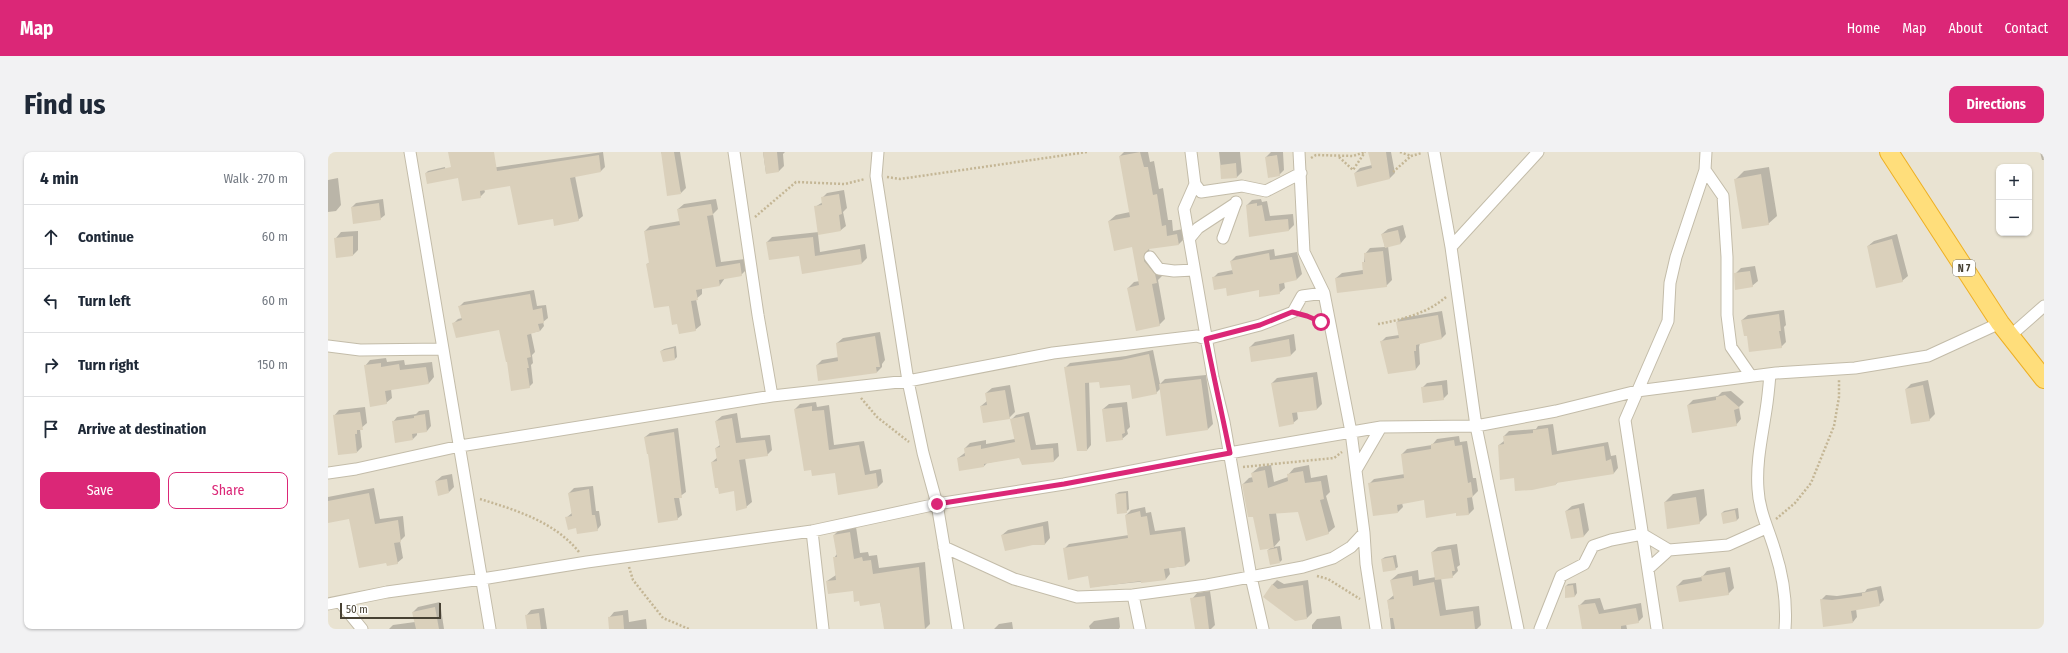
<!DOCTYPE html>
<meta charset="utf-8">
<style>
:root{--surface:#fff;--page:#f2f2f3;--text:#1f2937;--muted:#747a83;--line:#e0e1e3;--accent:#db2777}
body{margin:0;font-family:"Fira Sans Condensed",sans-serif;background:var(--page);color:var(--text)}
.controls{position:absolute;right:12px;top:12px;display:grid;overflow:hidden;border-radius:8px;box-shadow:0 1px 3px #0004}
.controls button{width:36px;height:36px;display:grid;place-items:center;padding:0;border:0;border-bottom:1px solid var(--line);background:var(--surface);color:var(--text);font:20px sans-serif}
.scale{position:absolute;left:12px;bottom:10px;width:101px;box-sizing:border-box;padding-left:4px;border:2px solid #474133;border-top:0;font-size:11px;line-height:14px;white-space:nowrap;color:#474133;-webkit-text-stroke:3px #fff;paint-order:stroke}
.stop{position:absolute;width:12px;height:12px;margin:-9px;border:3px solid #db2777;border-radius:50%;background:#fff}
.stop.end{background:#db2777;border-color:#fff;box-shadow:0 1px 4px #0008}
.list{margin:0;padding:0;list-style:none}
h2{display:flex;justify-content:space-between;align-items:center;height:52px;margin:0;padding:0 16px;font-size:17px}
h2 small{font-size:13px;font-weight:400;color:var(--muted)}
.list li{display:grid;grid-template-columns:26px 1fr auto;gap:12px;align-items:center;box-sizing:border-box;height:64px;padding:0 16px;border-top:1px solid var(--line)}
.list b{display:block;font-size:15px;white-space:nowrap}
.list em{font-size:13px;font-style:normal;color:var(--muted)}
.actions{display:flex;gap:8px;padding:12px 16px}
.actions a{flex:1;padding:9px 0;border:1px solid var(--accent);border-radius:8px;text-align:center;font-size:14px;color:var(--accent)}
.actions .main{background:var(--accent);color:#fff}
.icon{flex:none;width:22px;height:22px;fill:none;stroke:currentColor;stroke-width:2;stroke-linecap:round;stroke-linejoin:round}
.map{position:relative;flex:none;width:1716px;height:477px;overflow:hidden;border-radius:8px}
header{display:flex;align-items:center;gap:24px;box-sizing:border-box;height:56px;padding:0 20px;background:var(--accent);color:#fff}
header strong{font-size:19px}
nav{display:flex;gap:22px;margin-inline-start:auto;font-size:14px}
.intro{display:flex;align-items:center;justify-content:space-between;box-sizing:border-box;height:96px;padding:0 24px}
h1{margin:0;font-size:28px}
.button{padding:10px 18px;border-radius:8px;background:var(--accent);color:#fff;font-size:14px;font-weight:700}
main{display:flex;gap:24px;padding:0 24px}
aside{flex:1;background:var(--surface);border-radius:8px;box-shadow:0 1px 3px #0004}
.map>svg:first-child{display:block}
.residential{fill:#e9e3d2;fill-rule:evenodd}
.shadow{fill:#0003}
.building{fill:#dad0bb}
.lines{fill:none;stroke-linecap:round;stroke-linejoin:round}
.minor-casing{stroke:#c3bca9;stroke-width:13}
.trunk-casing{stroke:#eeb024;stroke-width:20}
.path{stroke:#c4b695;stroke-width:2.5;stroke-dasharray:2 2;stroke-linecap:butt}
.minor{stroke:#fff;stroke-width:11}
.trunk{stroke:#ffde7b;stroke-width:18}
.route{stroke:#db2777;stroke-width:5}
.labels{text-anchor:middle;stroke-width:3;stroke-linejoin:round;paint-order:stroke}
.shield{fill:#fff;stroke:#7e7a70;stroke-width:1}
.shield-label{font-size:10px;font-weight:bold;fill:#474133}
</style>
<header>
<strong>Map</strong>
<nav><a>Home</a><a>Map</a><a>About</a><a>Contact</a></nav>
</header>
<div class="intro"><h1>Find us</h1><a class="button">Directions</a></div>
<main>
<aside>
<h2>4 min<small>Walk · 270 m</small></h2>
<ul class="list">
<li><svg class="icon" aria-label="ahead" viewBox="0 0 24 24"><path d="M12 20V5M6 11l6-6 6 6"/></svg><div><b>Continue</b></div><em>60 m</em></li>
<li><svg class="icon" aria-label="left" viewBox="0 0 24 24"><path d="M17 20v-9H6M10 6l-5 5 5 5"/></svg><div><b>Turn left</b></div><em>60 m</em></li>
<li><svg class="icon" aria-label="right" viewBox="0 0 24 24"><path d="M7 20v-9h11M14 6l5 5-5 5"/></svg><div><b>Turn right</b></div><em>150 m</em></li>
<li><svg class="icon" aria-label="arrive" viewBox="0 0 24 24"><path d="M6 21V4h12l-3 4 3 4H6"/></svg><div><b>Arrive at destination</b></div></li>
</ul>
<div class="actions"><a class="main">Save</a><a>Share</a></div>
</aside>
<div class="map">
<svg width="1716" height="477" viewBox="0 0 1716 477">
<rect width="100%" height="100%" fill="#f4f0e4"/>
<path class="residential" d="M0,0H1716V477H0ZM1671,15H1701V81H1671Z"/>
<path class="shadow" d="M275,0L277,15L273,19L247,24L255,64L250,68L226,66L183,33L156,37L157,40L152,45L135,20Z
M333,0H352L358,36L353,41Z
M435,0H457L455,2L456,14L451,19L438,21Z
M796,0H820L822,10L826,9L831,37L835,36L840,68H844L845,79L855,77L857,86L851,92L821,96L822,103L832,116L834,124L830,128L837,167L831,173L800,136L806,130L812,129L805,94L781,69L788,63L802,60L792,4Z
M891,0H912L914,20L909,25L894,26Z
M943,0H955L956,18L951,23L938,5Z
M1042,0H1063L1067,21L1062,26L1030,34L1027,21L1032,16L1044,13Z
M1712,0H1716V8H1714Z
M117,15L118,25L98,21L100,19Z
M1441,15L1449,64L1440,72L1408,27L1416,19Z
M10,26L13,53L8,59L0,60V28Z
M516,38L519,56L515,60L518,74L513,78L490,82L492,100L537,92L539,106L534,111L472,103L439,90L444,85L491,80L487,55L495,50L494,46L499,41Z
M55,47L57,63L52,67L24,55L28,51Z
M388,47L390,57L385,62L393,110L417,107L418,118L413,123L397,126L392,133L374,136V142L368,147L373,173L367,178L350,171L319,112L322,110L317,79L322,74L352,69L350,57L356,52Z
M933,47L934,50L939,49L942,64L965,62L966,73L961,78L922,84L919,53L924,48Z
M1075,73L1078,85L1073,91L1060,94L1064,128L1058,134L1008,126L1014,121L1035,118L1037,102L1042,96L1057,95L1054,82L1060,77Z
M30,79V98L25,103L8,86L13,80Z
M1569,82L1580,124L1574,129L1540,94L1546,89Z
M946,97L947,104L969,100L974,122L969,127L956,130L957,136L951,141L931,137L899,135L885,126L890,121L905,118L903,109L908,104Z
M1427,114L1430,129L1424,134L1407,122L1413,116Z
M206,138L209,154L218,153L220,166L215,170L216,174L212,179L203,181L207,200L204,203L205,211L203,213L205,231L201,235L180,209L172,177L126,171L130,167L134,166L132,154L136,150Z
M1456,158L1458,173L1456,175L1458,190L1453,195L1420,182L1414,168L1420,163Z
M1114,159L1118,182L1114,186L1092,191L1091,195L1092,212L1088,217L1061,221L1054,189L1058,185L1071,183L1069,170L1074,166Z
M552,180L557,208L554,212V215L549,220L489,213L494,208L511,205L509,191L515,186Z
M966,182L968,198L963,203L922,195L927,190Z
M348,194L349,205L347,207L333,199L336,197Z
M825,198L832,232L837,227L878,223L885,272L880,277L833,236L828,241L802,232L772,229H761L763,293L759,298L737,216L742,211L798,204Z
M58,206L59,210L76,208L77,213L104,210L106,225L101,231L63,237L64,246L58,251L37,214L42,208Z
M989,220L994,252L989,257L969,260L970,267L965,271L944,231L949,226Z
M1119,228L1120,242L1115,247L1094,236L1099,231Z
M1600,228L1607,262L1601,268L1578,237L1583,232Z
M682,233L687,260L681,266L653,254L659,249L658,241L664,236Z
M1403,239L1416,250L1411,255L1413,267L1408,273L1360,253L1365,248L1390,244L1394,240Z
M488,250L489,255L501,253L506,293L536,289L542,319L553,317L555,330L550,335L508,320L467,257L472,252Z
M799,250L802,275L799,278L800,282L794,287L775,257L781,252Z
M37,255L39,271L32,277L34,295L29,300L6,264L11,258Z
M101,258L103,274L99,279L89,280V283L85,287L65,270L69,265L88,262L91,259Z
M701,260L708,293L730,291L731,304L726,309L692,305L659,311L656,314L630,306L638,300L637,296L642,291L658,288V292L687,287L683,268L688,263Z
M409,261L413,286L442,283L444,298L439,303L417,306L424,350L418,355L407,338L384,310L390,305L388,296L392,293L388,269L394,264Z
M1225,272L1229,299L1280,290L1283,304L1288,303L1290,316L1286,321L1230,330L1228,332L1187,325L1171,293L1176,289V284L1181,279L1208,277L1210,274Z
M350,276L358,340L351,345L354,363L349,367L321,301L317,285L322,281Z
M1131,284L1132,290L1139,289L1145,326H1148L1150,339L1144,345L1146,357L1141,362L1129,360L1097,347L1074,351L1075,355L1070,360L1041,332L1046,327L1077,322L1074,302L1079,297L1104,293L1109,287Z
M943,313L946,330L960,325V323L966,316L981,313L983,326L999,323L1002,340L998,344L1007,375L1000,381L971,359L948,361L952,388L946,395L952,394L954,408L952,410L940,398L943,395L926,363L915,332L921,326L925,325L924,321L931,315Z
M124,322L126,335L121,340L108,329L114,324Z
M265,334L268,359H271L273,373L269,378L249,375L238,366L244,361L241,341L246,336Z
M46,336L52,367L75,364L77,384L72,389L75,406L69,411L22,366L0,370V345Z
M1376,337L1379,363L1371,371L1337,350L1345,342Z
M800,339L801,357L798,360L788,342L791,340Z
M1256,351L1261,378L1256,384L1244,386L1238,359L1244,354Z
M817,355L818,361L823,360L827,379L857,375L862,409L857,414L841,416L842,422L838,427L763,435L761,423L736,397L741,392L801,383L798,363L803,358Z
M1410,356L1411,366L1409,368L1396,371L1394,361L1396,359Z
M720,369L722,386L717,392L674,383L680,378Z
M528,375L532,401L540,400L541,404L549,403L551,416L597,410L602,472L597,477H557L552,450L532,448L526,438L499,429L508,423L506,406L509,402L506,383L512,377Z
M1129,392L1132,413L1129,415L1130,419L1124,425L1113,426L1118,458L1151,454L1153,473L1149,477H1063L1060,448L1066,443L1063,428L1070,422L1090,418L1091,428L1108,425L1104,400L1110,395Z
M1068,403L1070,415L1067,417L1054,407L1057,405Z
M1402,415L1406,436L1400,442L1349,434L1355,428L1374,425L1379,419Z
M949,428L956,432L980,428L984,461L979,466L944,433Z
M1248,431L1249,441L1247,444L1238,445V434L1240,432Z
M1553,434L1556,448L1551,453L1528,457L1529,465L1525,470L1493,448L1498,443L1509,444L1537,440L1539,437Z
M882,439L887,473L883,477H868L864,447L869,441Z
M1272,446L1276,458L1313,451L1315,465L1310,470L1298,472L1299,477H1255L1252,453L1257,448Z
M112,450L116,477H61L65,473L87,470L85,460L90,455Z
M216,456L219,477H200L198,464L203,458Z
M300,458L301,470L318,467L319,477H282L281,466L286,460Z
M1012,464L1014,477H984V473L989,467Z
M791,465L792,475L791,477H762L761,474L766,469Z
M684,470L685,477H666L671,472Z"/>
<path class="building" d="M120,0H166L169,19L271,3L273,20L242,26L251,69L226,74L225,67L190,73L182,34L152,39L153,46L134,49L130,26L99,32L97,21L123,15Z
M333,0H346L353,42L339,44Z
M435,0H449L451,20L438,22Z
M812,0L816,15H820L825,43L829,42L834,74L838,73L839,84L849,82L851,93L821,97L816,102V109L827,122L829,131L824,132L832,174L808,179L799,136L811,133L804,95L786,99L780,69L802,65L791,4Z
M1040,0H1058L1062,27L1029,35L1026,21L1044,16Z
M949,3L952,24L940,26L937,5Z
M908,11L909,26L893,27L892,13Z
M1433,22L1441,73L1414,77L1406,27Z
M511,42L514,62L511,63L513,79L490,83L486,54L494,53L493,45Z
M51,51L53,68L25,72L23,55Z
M929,51V54L934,53L937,69L960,67L961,79L921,85L918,53Z
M383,52L385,63L379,64L388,115L412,111L414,124L391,128L392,134L368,138L370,148L363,149L368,179L351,182L349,172L344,173L341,154L326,156L318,112L321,111L316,79L352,73L349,57Z
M1070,78L1073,92L1057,96L1053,82Z
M25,84V104L8,106L6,86Z
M485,85L487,104L532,97L534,112L474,122L471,104L441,108L438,90Z
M1564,87L1575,130L1548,136L1539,94Z
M1055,99L1059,135L1009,141L1007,126L1035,122L1034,110H1037L1036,101Z
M941,101L942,108L964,105L969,128L951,132L952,142L931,145V138L899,144L898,136L886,138L884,125L905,122L902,109Z
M1422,119L1425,135L1407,138L1406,121Z
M202,142L205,158L214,156L216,171L210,172L212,179L199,183L203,205L199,206L201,216H199L202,236L183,239L179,210H178L171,178L128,186L124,171L134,168L130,154Z
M1451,162L1453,179H1451L1454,196L1421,200L1419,184H1416L1413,168Z
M1110,163L1114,187L1088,193V199H1086L1088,218L1060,222L1052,189L1071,186L1068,170Z
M547,184L552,215H548L549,221L490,229L488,213L510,209L508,191Z
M961,187L963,204L923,210L921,195Z
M346,196L347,208L335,210L332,199Z
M821,202L829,242L804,247L802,233L772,236L771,230L757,231L759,299H749L736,215L793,208Z
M53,211V215L71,212L72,218L98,215L101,232L57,239L59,252L42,255L36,213Z
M985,225L989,258L964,261L966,272L951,275L943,231Z
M873,227L880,278L838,284L831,232Z
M1114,233L1116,248L1095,251L1093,235Z
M1595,233L1602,269L1583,272L1577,237Z
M677,238L682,267L655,271L652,254L659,253L657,241Z
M1397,243L1412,256L1406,258L1409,274L1364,281L1359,253L1388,248V245Z
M484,254V259L496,258L501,298L531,293L537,323L548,321L550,336L510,343L507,321L484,324L483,318L476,319L466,257Z
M794,255L797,281L794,282L795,288L778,290L774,257Z
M32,260L35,278H29V282H27L29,301L10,303L5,263Z
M97,262L99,280L84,282L85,288L67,291L64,269L86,266V264Z
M696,264L703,298L725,296L726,310L694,313L691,306L656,312V315L631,319L629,306L637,304L636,296L653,293V297L687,290L682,267Z
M404,266L408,291L437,288L440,304L411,308L419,356L408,359L406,339L391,342L390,336H387L383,310L389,309L387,296L392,295L387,269Z
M1220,276L1224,303L1276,294L1278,309L1283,307L1286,322L1228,331V333L1204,338L1187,339L1186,326L1172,328L1170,293L1176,292L1175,284L1205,281V278Z
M346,280L354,346H346L350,368L330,371L320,302H319L316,285Z
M1126,288L1127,294L1134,293L1140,331L1143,330L1145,345L1139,346L1141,363L1128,364V361L1098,366L1096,348L1069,353L1070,361L1045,364L1040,331L1076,326L1073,302L1103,297V292Z
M937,318L940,336L960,329L959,322L975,319L977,331L993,329L996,347L992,348L1001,382L978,389L970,360L941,362L946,396L932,398L925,365H920L914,332L925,330L923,321Z
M119,327L121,341L110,344L107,329Z
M261,337L264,363H267L270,379L249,382L248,376L240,378L237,365L244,364L240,341Z
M41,341L47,372L70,368L73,390L66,391L70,412L59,414L58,411L31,416L21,367L0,371V349Z
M798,341L799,361L789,362L787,342Z
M1368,345L1372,372L1339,377L1336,350Z
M1251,356L1256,385L1243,387L1237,359Z
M1407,358L1409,369L1395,372L1393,361Z
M812,359L813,365L819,364L822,383L853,379L857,414L836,417L838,428L813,431V429L762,436L760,424L740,428L735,396L800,386L797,363Z
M715,374L717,393H705L677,399L673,383Z
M522,380L526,407L534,405L535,409L543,408L545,422L591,415L597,477H556L552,451L532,454L531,449L526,450L525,439L500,442L498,429L508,428L505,405H509L505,383Z
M949,396L952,411L942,413L939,398Z
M1123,397L1127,419H1124L1125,426L1107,428L1103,400Z
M1065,405L1068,418L1055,420L1053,407Z
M1397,420L1401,443L1351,450L1348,434L1374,429L1373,424Z
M1084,424L1085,434L1106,430L1112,464L1145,459L1147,477H1067L1065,466H1062L1059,448L1066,447L1062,428Z
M944,432L950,437L975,433L979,467L967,469L935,445Z
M1245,433L1247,445L1237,446V434Z
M1549,438L1552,454L1523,459L1525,471L1495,475L1492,447L1504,448L1534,444V441Z
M877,444L881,477H867L862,446Z
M1267,451L1271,462L1308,456L1311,471L1293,474V477H1254L1250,453Z
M107,455L111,477H88L84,460Z
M211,461L213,477H199L197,463Z
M295,463L296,477H281L280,465Z"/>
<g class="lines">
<g class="minor-casing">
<path id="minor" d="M82,0L162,477
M406,0L430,163L444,244
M550,0L548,24L580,229L595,301L609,352L630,477
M863,0L867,32L856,57L885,225L896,270L923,425L935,477
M971,0L976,100L996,141L1023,280L1036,381L1038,412L1048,477
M1106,0L1123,95L1148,274L1190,477
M1377,18L1395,44L1399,105V163L1403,195L1423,224
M867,32L873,40L914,34L938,39L973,21
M895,86L908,50
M861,87L870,76L908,51
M1123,95L1210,0
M822,105L831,117L846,119L866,118
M1682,184L1716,154
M0,194L32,198L115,197
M1442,222C1441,234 1440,246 1438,258C1434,285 1428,310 1430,337C1431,359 1441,378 1447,399C1455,424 1459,451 1457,477
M1028,318L1053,275
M0,321L28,317L132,294L444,244L580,229L725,201L869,184L878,187L932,173L965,160L974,144L996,141
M484,379L495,477
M616,395L686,427L749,445L805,443L879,433L975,415L1005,406L1023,395L1036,381
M1320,417L1341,398
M805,443L812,477
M12,450L34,477
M0,452L59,440L154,427L259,410L484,379L609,352L736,332L872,306L1053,275L1148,274L1228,259L1309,239L1448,221L1527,216L1600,204L1672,171
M1212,477L1233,424L1256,412L1265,394L1283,388L1314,382L1341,398L1400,393L1438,376
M1329,477L1297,268L1340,169L1342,131L1348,105L1377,18L1378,0"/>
</g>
<g class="trunk-casing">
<path id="trunk" d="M1561,0L1672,171L1716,227"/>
</g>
<path class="path" d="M1072,0L1083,4
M1011,5L1025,18L1037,0
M983,6L988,3L1025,4L1037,0
M1065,20L1083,4L1094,1
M559,25L572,27L759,0
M427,65L468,30L517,32L537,27
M977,163L989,168
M1050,172C1073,168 1100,161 1118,145
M533,246L549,265L581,290
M915,315L1006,306L1014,300
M152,347C188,358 227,370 251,400
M1448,367L1467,351L1483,331L1506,274L1511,245V227
M301,415L305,428L335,466L361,477
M989,424L1000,427L1032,447"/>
<use href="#minor" class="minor"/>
<use href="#trunk" class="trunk"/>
</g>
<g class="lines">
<path class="route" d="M609,352L736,332L902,301L878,187L932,173L964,160L979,164L993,170"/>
</g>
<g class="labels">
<rect class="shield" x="1625" y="108" width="22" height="16" rx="3"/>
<g class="shield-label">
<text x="1636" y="120">N 7</text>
</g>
</g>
</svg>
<div class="controls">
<button>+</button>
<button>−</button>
</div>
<div class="scale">50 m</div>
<div class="stop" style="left:993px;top:170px"></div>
<div class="stop end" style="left:609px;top:352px"></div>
</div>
</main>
